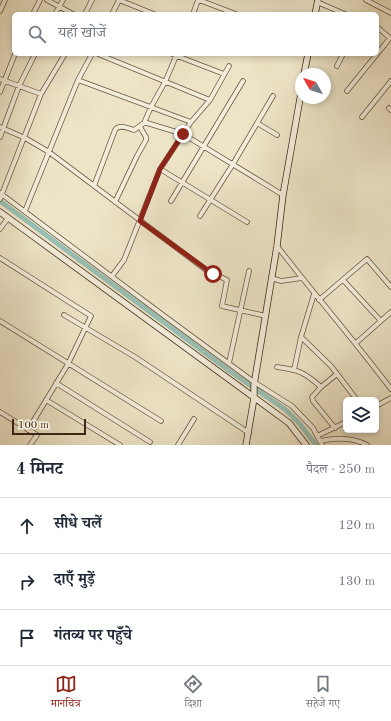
<!DOCTYPE html>
<html lang="hi">
<meta charset="utf-8">
<style>
:root{--surface:#fff;--page:#f2f2f3;--text:#1f2937;--muted:#747a83;--line:#e0e1e3;--accent:#8f2418}
body{margin:0;font-family:"Old Standard TT","Noto Serif Devanagari",serif;background:var(--page);color:var(--text)}
.controls{position:absolute;right:12px;bottom:12px;display:grid;overflow:hidden;border-radius:6px;box-shadow:0 2px 6px #0003}
.controls button{width:36px;height:36px;display:grid;place-items:center;padding:0;border:0;border-bottom:1px solid var(--line);background:var(--surface);color:var(--text);font:20px sans-serif}
.compass{position:absolute;left:295px;top:68px;width:36px;height:36px;border-radius:50%;background:var(--surface);box-shadow:0 2px 6px #0003;rotate:309deg}
.scale{position:absolute;left:12px;bottom:10px;width:74px;box-sizing:border-box;padding-left:4px;border:2px solid #3e2813;border-top:0;font-size:11px;line-height:14px;white-space:nowrap;color:#3e2813;-webkit-text-stroke:3px #f3eddb;paint-order:stroke}
.stop{position:absolute;width:12px;height:12px;margin:-9px;border:3px solid #8f2418;border-radius:50%;background:#fff}
.stop.end{background:#8f2418;border-color:#fff;box-shadow:0 1px 4px #0008}
.list{margin:0;padding:0;list-style:none}
h2{display:flex;justify-content:space-between;align-items:center;height:52px;margin:0;padding:0 16px;font-size:17px}
h2 small{font-size:13px;font-weight:400;color:var(--muted)}
.list li{display:grid;grid-template-columns:26px 1fr auto;gap:12px;align-items:center;box-sizing:border-box;height:56px;padding:0 16px;border-top:1px solid var(--line)}
.list b{display:block;font-size:15px;white-space:nowrap}
.list em{font-size:13px;font-style:normal;color:var(--muted)}
.icon{flex:none;width:22px;height:22px;fill:none;stroke:currentColor;stroke-width:2;stroke-linecap:round;stroke-linejoin:round}
.map{position:relative;flex:none;width:391px;height:445px;overflow:hidden}
.search{position:absolute;background:var(--surface);box-shadow:0 2px 6px #0003;left:12px;right:12px;top:12px;height:44px;display:flex;align-items:center;gap:10px;box-sizing:border-box;padding:0 14px;border-radius:6px;color:var(--muted);font-size:15px}
.sheet{height:220px;background:var(--surface)}
nav{display:flex;justify-content:space-around;align-items:center;box-sizing:border-box;height:56px;border-top:1px solid var(--line);background:var(--surface);font-size:11px;color:var(--muted)}
nav a{display:grid;justify-items:center;gap:2px}
nav .on{color:var(--accent)}
.map>svg:first-child{display:block}
.lines{fill:none;stroke-linecap:round;stroke-linejoin:round}
.canal{stroke:#99bfb4;stroke-width:5}
.street-casing{stroke:#6a5740;stroke-width:5.5}
.secondary-casing{stroke:#3e2813;stroke-width:7}
.street{stroke:#f3eddb;stroke-width:4}
.secondary{stroke:#f3eddb;stroke-width:5.5}
.route{stroke:#8f2418;stroke-width:5}
</style>
<div class="map">
<svg width="391" height="445" viewBox="0 0 391 445">
<rect width="100%" height="100%" fill="#ede4c7"/>
<filter id="stains"><feTurbulence type="fractalNoise" baseFrequency=".005" numOctaves="4"/><feColorMatrix values="0 0 0 0 .2 0 0 0 0 .09 0 0 0 0 .02 0 0 0 .5 -.17"/></filter>
<radialGradient id="worn" r=".72"><stop offset=".6" stop-color="#630" stop-opacity="0"/><stop offset="1" stop-color="#630" stop-opacity=".3"/></radialGradient>
<g class="lines">
<path class="canal" d="M0,201L231,372L286,410L299,423L316,445"/>
<g class="street-casing">
<path id="street" d="M47,0L73,14
M119,0L154,14
M199,0L236,14
M366,0L391,13
M317,2L345,14
M0,11L5,0
M33,14L40,0
M55,14L63,0
M85,14L92,0
M112,14L119,0
M193,14L198,0
M98,54L210,100
M172,54L224,74
M229,66L210,100L191,122L183,134L283,195
M337,66L343,54
M0,79L41,94
M78,80L191,122
M347,91L390,38L377,27
M0,92L15,54
M389,108L391,110
M362,117L391,81
M144,123L151,107L165,82L177,54
M257,123L277,135
M0,127L25,138L49,152L206,270L227,280L222,306L266,316
M0,137L19,86L35,54
M160,169L247,222
M94,186L115,130C119,124 128,128 134,130L144,123H147L183,134L160,169L124,260L112,276
M0,193L163,315L254,382L292,406L313,428L322,445
M0,199L41,94L65,54
M171,201L243,81
M115,202L137,156L146,140V137L140,127
M25,211L78,80L92,54
M200,216L233,164L273,96
M0,229L8,218
M277,246C314,294 354,340 391,389
M0,258L91,316L68,364L28,430
M271,278L281,281L302,278
M343,280L381,321
M319,300L367,259L391,287
M64,315L135,357L249,433
M0,321L161,421
M301,337L331,366L357,400
M356,343L391,312
M229,363L249,271
M277,367C299,370 304,372 321,387
M294,370L301,337L314,294
M56,383L150,442
M46,400L120,445
M376,406L391,398
M0,412L37,435L30,445
M335,428L313,401L312,397L321,387L337,374
M317,436L346,422
M320,441C334,438 353,437 367,445
M178,445L194,419"/>
</g>
<g class="secondary-casing">
<path id="secondary" d="M315,14L318,0
M304,74L308,54
M0,212L289,423L306,445
M246,445L254,398V385L277,246L283,195L301,93"/>
</g>
<use href="#street" class="street"/>
<use href="#secondary" class="secondary"/>
</g>
<g class="lines">
<path class="route" d="M183,134L160,169L140,221L213,274"/>
</g>
<rect width="100%" height="100%" filter="url(#stains)"/>
<rect width="100%" height="100%" fill="url(#worn)"/>
</svg>
<div class="controls">
<button><svg class="icon" aria-label="layers" viewBox="0 0 24 24"><path d="M12 4l9 5-9 5-9-5zM3 14l9 5 9-5"/></svg></button>
</div>
<svg class="compass" viewBox="-18 -18 36 36"><path d="M0-13l5 13h-10z" fill="#e53935"/><path d="M0 13l5-13h-10z" fill="#747a83"/></svg>
<div class="scale">100 m</div>
<div class="stop" style="left:213px;top:274px"></div>
<div class="stop end" style="left:183px;top:134px"></div>
<div class="search"><svg class="icon" aria-label="search" viewBox="0 0 24 24"><circle cx="10" cy="10" r="6"/><path d="M15 15l6 6"/></svg>यहाँ खोजें</div>
</div>
<section class="sheet">
<h2>4 मिनट<small>पैदल · 250 m</small></h2>
<ul class="list">
<li><svg class="icon" aria-label="ahead" viewBox="0 0 24 24"><path d="M12 20V5M6 11l6-6 6 6"/></svg><div><b>सीधे चलें</b></div><em>120 m</em></li>
<li><svg class="icon" aria-label="right" viewBox="0 0 24 24"><path d="M7 20v-9h11M14 6l5 5-5 5"/></svg><div><b>दाएँ मुड़ें</b></div><em>130 m</em></li>
<li><svg class="icon" aria-label="arrive" viewBox="0 0 24 24"><path d="M6 21V4h12l-3 4 3 4H6"/></svg><div><b>गंतव्य पर पहुँचे</b></div></li>
</ul>
</section>
<nav>
<a class="on"><svg class="icon" aria-label="map" viewBox="0 0 24 24"><path d="M3 6l6-2 6 2 6-2v14l-6 2-6-2-6 2zM9 4v14M15 6v14"/></svg>मानचित्र</a>
<a><svg class="icon" aria-label="directions" viewBox="0 0 24 24"><path d="M12 3l9 9-9 9-9-9zM9 14v-3h6M13 9l2 2-2 2"/></svg>दिशा</a>
<a><svg class="icon" aria-label="saved" viewBox="0 0 24 24"><path d="M7 4h10v16l-5-4-5 4z"/></svg>सहेजे गए</a>
</nav>
